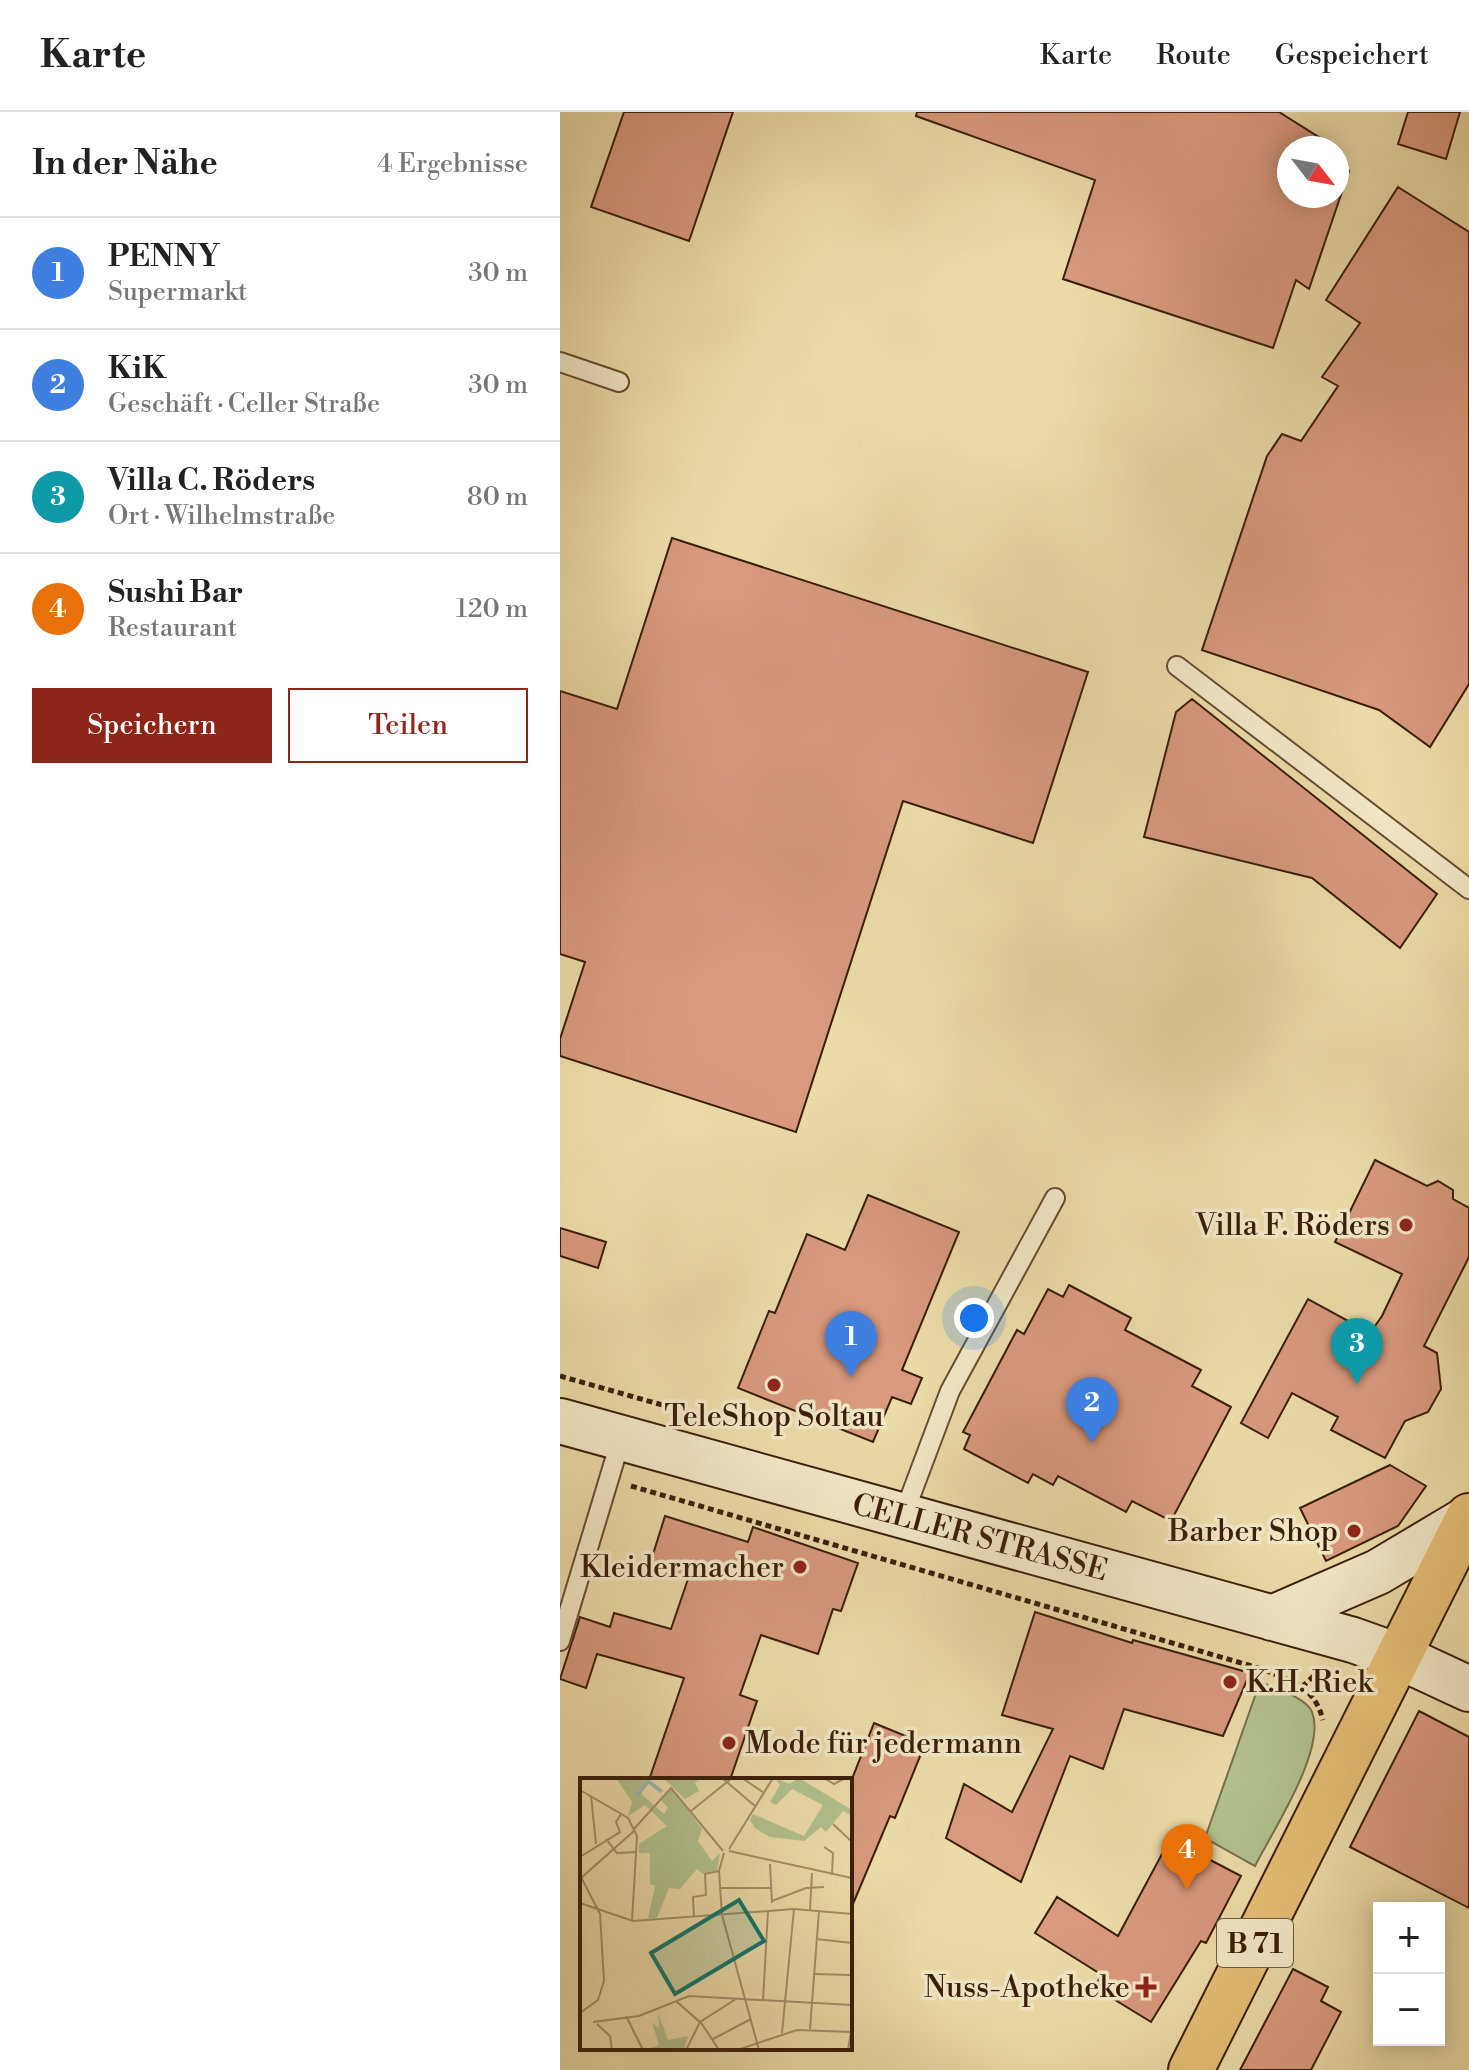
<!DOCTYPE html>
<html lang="de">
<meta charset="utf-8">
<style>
:root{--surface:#fff;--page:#f2f2f2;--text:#222;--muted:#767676;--line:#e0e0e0;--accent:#8f2418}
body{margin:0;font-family:"Libre Bodoni",serif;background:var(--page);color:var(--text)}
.controls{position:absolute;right:24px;bottom:24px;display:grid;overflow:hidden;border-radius:0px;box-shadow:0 4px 20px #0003}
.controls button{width:72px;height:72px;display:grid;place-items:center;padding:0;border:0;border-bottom:2px solid var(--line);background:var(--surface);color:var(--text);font:40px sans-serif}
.compass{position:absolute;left:717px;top:24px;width:72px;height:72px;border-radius:50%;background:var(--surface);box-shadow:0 4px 20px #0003;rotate:121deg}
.you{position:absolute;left:414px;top:1206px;width:28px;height:28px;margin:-20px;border:6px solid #fff;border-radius:50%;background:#1a73e8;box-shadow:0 0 0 12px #1a73e833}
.badge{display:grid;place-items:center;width:52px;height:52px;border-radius:50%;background:var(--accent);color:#fff;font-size:26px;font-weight:700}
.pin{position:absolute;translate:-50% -66px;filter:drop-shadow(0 2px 4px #0008)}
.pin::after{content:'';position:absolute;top:42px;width:28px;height:24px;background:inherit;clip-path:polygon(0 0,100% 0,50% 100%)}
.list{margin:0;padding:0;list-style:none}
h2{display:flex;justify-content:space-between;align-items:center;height:104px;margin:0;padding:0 32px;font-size:34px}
h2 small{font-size:26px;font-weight:400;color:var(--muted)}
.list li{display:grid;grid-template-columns:52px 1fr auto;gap:24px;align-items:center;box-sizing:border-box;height:112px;padding:0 32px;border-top:2px solid var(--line)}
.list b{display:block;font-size:30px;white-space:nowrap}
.list p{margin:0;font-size:26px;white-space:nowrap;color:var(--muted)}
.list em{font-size:26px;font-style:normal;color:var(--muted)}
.actions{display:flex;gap:16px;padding:24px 32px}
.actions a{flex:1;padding:18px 0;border:2px solid var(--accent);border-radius:0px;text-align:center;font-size:28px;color:var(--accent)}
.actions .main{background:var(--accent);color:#fff}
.map{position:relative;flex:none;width:909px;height:1958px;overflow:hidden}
header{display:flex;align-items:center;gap:48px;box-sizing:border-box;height:112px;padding:0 40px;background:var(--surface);border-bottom:2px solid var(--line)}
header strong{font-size:38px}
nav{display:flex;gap:44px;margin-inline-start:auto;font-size:28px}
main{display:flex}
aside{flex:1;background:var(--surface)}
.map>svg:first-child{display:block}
.green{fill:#b1c18d;stroke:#76704c;stroke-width:2}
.building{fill:#d8997d;stroke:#3a1e0a;stroke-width:2}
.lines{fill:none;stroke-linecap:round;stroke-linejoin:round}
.lane-casing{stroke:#664d32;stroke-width:22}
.secondary-casing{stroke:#3a1e0a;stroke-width:48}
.primary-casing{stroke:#3a1e0a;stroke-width:48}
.path{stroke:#3a1e0a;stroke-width:5;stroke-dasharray:6 4;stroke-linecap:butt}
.lane{stroke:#f2e8c6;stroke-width:18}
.secondary{stroke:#f2e8c6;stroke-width:44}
.primary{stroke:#e6be74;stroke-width:44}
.poi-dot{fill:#8f2418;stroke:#f2e8c6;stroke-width:3}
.labels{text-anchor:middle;stroke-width:7;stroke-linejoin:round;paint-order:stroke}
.shield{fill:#f2e8c6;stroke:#715b42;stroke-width:2}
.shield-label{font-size:28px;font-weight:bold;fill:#3a1e0a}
.poi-label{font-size:30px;fill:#3a1e0a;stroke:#f2e8c6;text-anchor:end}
.street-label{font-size:30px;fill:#3a1e0a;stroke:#f2e8c6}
.inset-river{fill:none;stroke:#9cb9b2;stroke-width:4}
.inset-road{fill:none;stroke:#a48f69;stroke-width:2}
.view{fill:#0f766e;fill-opacity:0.15;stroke:#0f766e;stroke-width:4}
.inset-edge{fill:none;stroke:#3a1e0a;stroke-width:4}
</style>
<header>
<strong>Karte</strong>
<nav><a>Karte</a><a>Route</a><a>Gespeichert</a></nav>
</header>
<main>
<aside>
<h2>In der Nähe<small>4 Ergebnisse</small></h2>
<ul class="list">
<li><span class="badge" style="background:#3f7fe0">1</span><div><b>PENNY</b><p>Supermarkt</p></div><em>30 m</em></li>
<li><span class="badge" style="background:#3f7fe0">2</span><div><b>KiK</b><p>Geschäft · Celler Straße</p></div><em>30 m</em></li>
<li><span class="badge" style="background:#0f9aa8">3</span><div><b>Villa C. Röders</b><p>Ort · Wilhelmstraße</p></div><em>80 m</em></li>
<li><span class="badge" style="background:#e8710a">4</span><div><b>Sushi Bar</b><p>Restaurant</p></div><em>120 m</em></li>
</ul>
<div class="actions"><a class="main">Speichern</a><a>Teilen</a></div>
</aside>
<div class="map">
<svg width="909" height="1958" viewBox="0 0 909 1958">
<rect width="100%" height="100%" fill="#ebdba8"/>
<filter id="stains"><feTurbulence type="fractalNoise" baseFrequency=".0025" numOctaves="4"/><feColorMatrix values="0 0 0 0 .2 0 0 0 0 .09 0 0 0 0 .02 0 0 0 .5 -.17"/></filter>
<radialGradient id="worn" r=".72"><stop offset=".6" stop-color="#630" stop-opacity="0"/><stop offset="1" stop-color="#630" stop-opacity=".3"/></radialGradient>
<path class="green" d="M700,1570C714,1576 746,1585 752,1600C767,1637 712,1720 695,1754L645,1726Z"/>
<path class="building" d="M64,0H173L129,129L31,95Z
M357,0H719L768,31L766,36H729V84H777V54L789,59L749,177L736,168L713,236L503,167L535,68L356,4Z
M848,0H900L886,47L838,32Z
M838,75L909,120V572L870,635L819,598L642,538L707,344L722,322L741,329L778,274L762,265L800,211L766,188Z
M112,426L528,560L473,731L343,689L236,1020L0,944V927L25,850L0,842V579L57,597Z
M632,587L877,782L840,836L752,766L584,725L616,600Z
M815,1048L867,1074L878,1069L893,1078V1087L909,1096V1145L864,1234L877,1241L881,1277L868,1300L845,1309L825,1346L771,1318L778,1305L732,1281L708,1326L681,1311L748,1187L810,1221L822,1204L842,1162L775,1130Z
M308,1083L399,1120L342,1258L362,1266L351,1292L332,1285L313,1330L178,1276L209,1199L215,1201L247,1122L285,1138Z
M0,1116L46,1130L38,1156L0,1144Z
M509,1173L571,1206L565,1218L641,1258L632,1274L671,1295L611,1409L572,1389L566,1400L498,1364L493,1373L473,1362L468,1371L404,1337L410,1323L403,1320L457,1218L464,1222L488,1177L503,1185Z
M830,1353L866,1374L838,1414L766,1449L740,1396Z
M105,1404L188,1430L193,1415L298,1451L281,1499L273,1497L258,1542L201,1523L180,1583L197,1589L170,1668H89L124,1566L37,1542L26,1576L0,1567L20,1505L50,1515L54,1501L111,1517L128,1467L89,1455Z
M475,1500L572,1531L573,1528L690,1561L663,1624L564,1597L543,1657L510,1644L461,1770L386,1726L404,1672L452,1700L493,1617L442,1603Z
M859,1599L909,1625V1796L790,1735Z
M314,1611L365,1632L335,1706L330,1704L290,1799V1672Z
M610,1727L681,1764L646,1831L641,1829L591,1910L534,1875L542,1863L475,1821L497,1785L558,1824Z
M733,1857L768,1875L761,1889L781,1900L751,1958H680Z"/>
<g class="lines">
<g class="lane-casing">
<path id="lane" d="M0,250L59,270
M617,554L909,777
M343,1404L390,1279L495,1086
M0,1529L61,1327"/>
</g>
<g class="secondary-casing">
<path id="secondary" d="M0,1309L793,1528L838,1544L909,1577
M712,1506L818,1460L907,1407"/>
</g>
<g class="primary-casing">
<path id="primary" d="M631,1958L909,1404"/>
</g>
<path class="path" d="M0,1264L127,1300
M71,1374L702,1557C733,1570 754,1574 763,1608
M742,1575L759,1559"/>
<use href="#lane" class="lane"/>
<use href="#secondary" class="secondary"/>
<use href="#primary" class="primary"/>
</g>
<g class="poi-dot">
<circle cx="846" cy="1113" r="8"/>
<circle cx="214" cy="1273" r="8"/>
<circle cx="794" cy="1419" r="8"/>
<circle cx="240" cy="1455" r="8"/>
<circle cx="670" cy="1570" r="8"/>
<circle cx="169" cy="1631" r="8"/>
<path d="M582 1863h8v8h8v8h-8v8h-8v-8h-8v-8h8z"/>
</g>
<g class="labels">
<rect class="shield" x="657" y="1807" width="76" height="48" rx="6"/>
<g class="shield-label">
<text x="695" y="1841">B 71</text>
</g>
<g class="poi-label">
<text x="830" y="1123">Villa F. Röders</text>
<text x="214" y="1314" text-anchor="middle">TeleShop Soltau</text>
<text x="778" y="1429">Barber Shop</text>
<text x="224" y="1465">Kleidermacher</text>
<text x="686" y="1580" text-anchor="start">K.H. Riek</text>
<text x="185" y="1641" text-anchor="start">Mode für jedermann</text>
<text x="570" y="1885">Nuss-Apotheke</text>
</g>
<g class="street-label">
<text transform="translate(420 1425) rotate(15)" y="10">CELLER STRASSE</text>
</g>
</g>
<g transform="translate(20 1666)">
<rect width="272" height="272" fill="#ebdba8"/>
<path d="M36,0H66L61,16L84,36L88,29L81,23L91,10L122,51L118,63L132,83L140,75L137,92L123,96L117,91L100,111L89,110L77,140H68L75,108L70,106V75H59V66L87,48L65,27L48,38L52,24ZM83,0H121L115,5L119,13L105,21ZM195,0L209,6L219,0L272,32V38L263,33L246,54L241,49L224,63L190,59L175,50L170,42L173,36L224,58L243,27L212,11L196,27L190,24L200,7ZM78,235L88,262L108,258L104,272H64L79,267L72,244L79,251Z" fill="#b1c18d"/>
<path class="inset-river" d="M57,18L68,3L82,14"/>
<path class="inset-road" d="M142,0L175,28M162,0L184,15M244,0L254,6L265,0M0,12L48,40L57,58L52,143M11,18L16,66M111,33L152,0M253,46L272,64M53,52L91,10L143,73M26,61L37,75L57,74M244,69L253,75L252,97M149,71L193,0M149,73L272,100M144,75L139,93L142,137L179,272M0,79L40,54L36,44L41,36M190,86L192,125M0,97L20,136L24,203L18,222L0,235M1,100L54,53M141,110H192M192,123L226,110L244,109M0,125L53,143L214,131L272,136M230,132L232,95M114,139L113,119L126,117L125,96L139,93M236,161L272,165M233,196L272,197M96,223L122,246L139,272M183,223L188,133M46,238L63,272M13,244L59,238L109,218L272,227M17,246L30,258L32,272M230,251L239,133M202,255L214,131M133,261L171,241M106,272L120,244L156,221M157,272L217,252L272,254M268,272L272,248"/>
<path class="view" d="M159,122L184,163L95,216L71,175Z"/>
<rect width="272" height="272" class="inset-edge"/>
</g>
<rect width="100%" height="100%" filter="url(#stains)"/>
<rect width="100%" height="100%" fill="url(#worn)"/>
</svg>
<div class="controls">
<button>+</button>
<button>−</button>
</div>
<svg class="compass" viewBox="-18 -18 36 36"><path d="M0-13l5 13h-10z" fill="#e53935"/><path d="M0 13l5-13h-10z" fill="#767676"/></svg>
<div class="you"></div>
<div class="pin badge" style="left:291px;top:1265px;background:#3f7fe0">1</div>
<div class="pin badge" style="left:532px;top:1331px;background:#3f7fe0">2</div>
<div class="pin badge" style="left:797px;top:1272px;background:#0f9aa8">3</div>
<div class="pin badge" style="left:627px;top:1778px;background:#e8710a">4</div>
</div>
</main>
